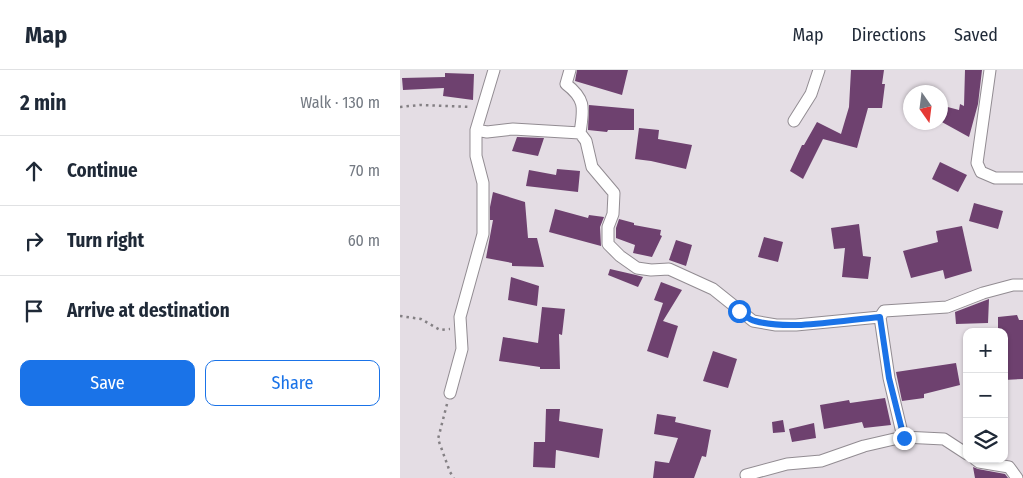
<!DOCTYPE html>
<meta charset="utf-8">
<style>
:root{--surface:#fff;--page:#f2f2f3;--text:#1f2937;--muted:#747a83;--line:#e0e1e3;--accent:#1a73e8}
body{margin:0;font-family:"Fira Sans Condensed",sans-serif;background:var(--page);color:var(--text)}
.controls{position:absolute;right:15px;bottom:15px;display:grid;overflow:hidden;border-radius:10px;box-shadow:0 1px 4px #0004}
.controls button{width:45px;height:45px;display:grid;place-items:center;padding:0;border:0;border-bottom:1px solid var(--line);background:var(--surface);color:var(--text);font:25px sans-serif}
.compass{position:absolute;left:503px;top:15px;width:45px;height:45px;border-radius:50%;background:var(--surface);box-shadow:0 1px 4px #0004;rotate:166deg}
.stop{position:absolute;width:15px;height:15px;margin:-11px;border:4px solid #1a73e8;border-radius:50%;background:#fff}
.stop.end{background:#1a73e8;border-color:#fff;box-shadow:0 1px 5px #0008}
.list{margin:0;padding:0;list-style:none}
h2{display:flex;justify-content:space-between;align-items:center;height:65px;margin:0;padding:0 20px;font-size:21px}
h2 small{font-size:16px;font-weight:400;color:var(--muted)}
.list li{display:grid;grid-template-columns:32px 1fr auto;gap:15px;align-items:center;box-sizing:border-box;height:70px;padding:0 20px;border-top:1px solid var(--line)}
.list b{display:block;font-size:19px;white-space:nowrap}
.list em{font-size:16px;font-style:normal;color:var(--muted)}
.actions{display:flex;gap:10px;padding:15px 20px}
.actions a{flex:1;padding:11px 0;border:1px solid var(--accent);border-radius:10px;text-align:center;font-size:18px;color:var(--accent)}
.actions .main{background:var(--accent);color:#fff}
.icon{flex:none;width:28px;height:28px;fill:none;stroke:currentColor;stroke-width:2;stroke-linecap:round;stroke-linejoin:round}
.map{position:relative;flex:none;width:623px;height:408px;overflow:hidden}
header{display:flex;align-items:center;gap:30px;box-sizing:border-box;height:70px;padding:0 25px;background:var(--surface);border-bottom:1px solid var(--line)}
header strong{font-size:24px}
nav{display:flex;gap:28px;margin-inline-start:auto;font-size:18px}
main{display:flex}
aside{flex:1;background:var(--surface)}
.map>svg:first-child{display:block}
.building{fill:#6e416f}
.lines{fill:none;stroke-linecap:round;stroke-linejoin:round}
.minor-casing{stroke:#928c92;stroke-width:13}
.path{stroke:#848084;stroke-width:2.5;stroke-dasharray:2.5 4;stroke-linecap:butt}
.minor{stroke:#fff;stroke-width:11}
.route{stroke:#1a73e8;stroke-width:6}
</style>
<header>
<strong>Map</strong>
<nav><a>Map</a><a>Directions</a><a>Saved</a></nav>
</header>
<main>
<aside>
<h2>2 min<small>Walk · 130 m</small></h2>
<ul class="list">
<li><svg class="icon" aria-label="ahead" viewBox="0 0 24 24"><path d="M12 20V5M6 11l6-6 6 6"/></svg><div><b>Continue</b></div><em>70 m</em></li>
<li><svg class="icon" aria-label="right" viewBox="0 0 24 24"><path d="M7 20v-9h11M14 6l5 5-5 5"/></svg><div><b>Turn right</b></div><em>60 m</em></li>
<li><svg class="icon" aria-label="arrive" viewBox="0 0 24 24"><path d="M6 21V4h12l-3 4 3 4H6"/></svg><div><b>Arrive at destination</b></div></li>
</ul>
<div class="actions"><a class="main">Save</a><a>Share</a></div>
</aside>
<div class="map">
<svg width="623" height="408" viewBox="0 0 623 408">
<rect width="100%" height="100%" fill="#e4dde4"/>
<path class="building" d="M177,0H228L222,25L175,11Z
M451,0H484L482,14H485L482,38H468L457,78L423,69L403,109L390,101L402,75H404L417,52L441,64L449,37Z
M565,0H582L578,34L569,67L540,51V35L559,40L560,34L564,36Z
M45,3L74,4L73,30L43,26L44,18L3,20L2,8L45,7Z
M189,35L234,39V60H208L207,62L188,60Z
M239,58L259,60L258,69L292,75L286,99L251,91L235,89Z
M117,67L144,68L138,86L112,81Z
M540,92L567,105L558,122L532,109Z
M157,99L180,101L178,122L126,116L129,100L156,105Z
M93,122L125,132L128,168H137L144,197L112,196V193L86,188L93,150H90V137Z
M574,133L603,141L598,159L569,151Z
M155,139L188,148L189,145L204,147L200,157L201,176L149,162Z
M219,149L234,153V155L261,160L260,165L262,166L252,187L233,183L235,175L216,168V158Z
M459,154L463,186L471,187L468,209L442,207L445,178L434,179L431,158Z
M562,156L572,201L545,209L543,200L511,208L503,181L538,172L536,161Z
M364,167L383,172L378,192L358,187Z
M276,170L292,175L286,196L269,190Z
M210,199L236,205L243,207L238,217L208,205Z
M111,207L139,216L137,236L108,230Z
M261,212L282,220L263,251L278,256L268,288L247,281L263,233L254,230Z
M589,229L588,253L556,254L555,242Z
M142,237L165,239L162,265L159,264L160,299H140V297L99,291L103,267L138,273Z
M617,245L619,250H623V309L604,310V262H598V247Z
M313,281L337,289L328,318L303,311Z
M556,293L560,315L524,324V328L502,331L496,302Z
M485,328L491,355L464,358L462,352L424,359L420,335L449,330L450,333Z
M146,339H160L159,351L203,359L199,388L156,380L155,398L133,397L134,372H145Z
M257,344L276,347L275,352L311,360L306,387L302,386L294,408H253L255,391L269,393L278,368L254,364Z
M383,350L385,362L373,363L372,352Z
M414,353L416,368L392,372L389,359Z
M573,397L578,399L605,404L608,408H575Z"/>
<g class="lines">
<g class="minor-casing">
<path id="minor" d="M170,0L166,14C187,30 183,40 180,63L186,71L192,97L214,123L213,144L208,157V174L220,186L237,198L251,200L269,199L313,219L353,251L376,255H396L480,247
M590,0L577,93L581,102L595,108H623
M394,51L411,24L419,0
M76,60L87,62L113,59L180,63
M50,323L62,279L60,247L83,164V113L76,86V60L94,0
M503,367L489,308L480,247L484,241L547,237L583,223L613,215H623
M575,389L579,392L609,397L617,408
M346,405L387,394L421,391L464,376L503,367L544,369L567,384"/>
</g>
<path class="path" d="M0,37L20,35L71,37
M0,246L21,249L40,260L50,259
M47,334L38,369L50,402L54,408"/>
<use href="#minor" class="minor"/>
</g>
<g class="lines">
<path class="route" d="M339,241C344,244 349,250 355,251C390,261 444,250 480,247L489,308L504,368"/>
</g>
</svg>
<div class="controls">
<button>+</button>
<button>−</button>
<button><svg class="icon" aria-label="layers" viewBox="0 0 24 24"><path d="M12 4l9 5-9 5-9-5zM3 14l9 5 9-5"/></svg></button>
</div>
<svg class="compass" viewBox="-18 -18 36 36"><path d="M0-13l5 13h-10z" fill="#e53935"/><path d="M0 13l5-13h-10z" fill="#747a83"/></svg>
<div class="stop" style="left:339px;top:241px"></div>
<div class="stop end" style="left:504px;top:368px"></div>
</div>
</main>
